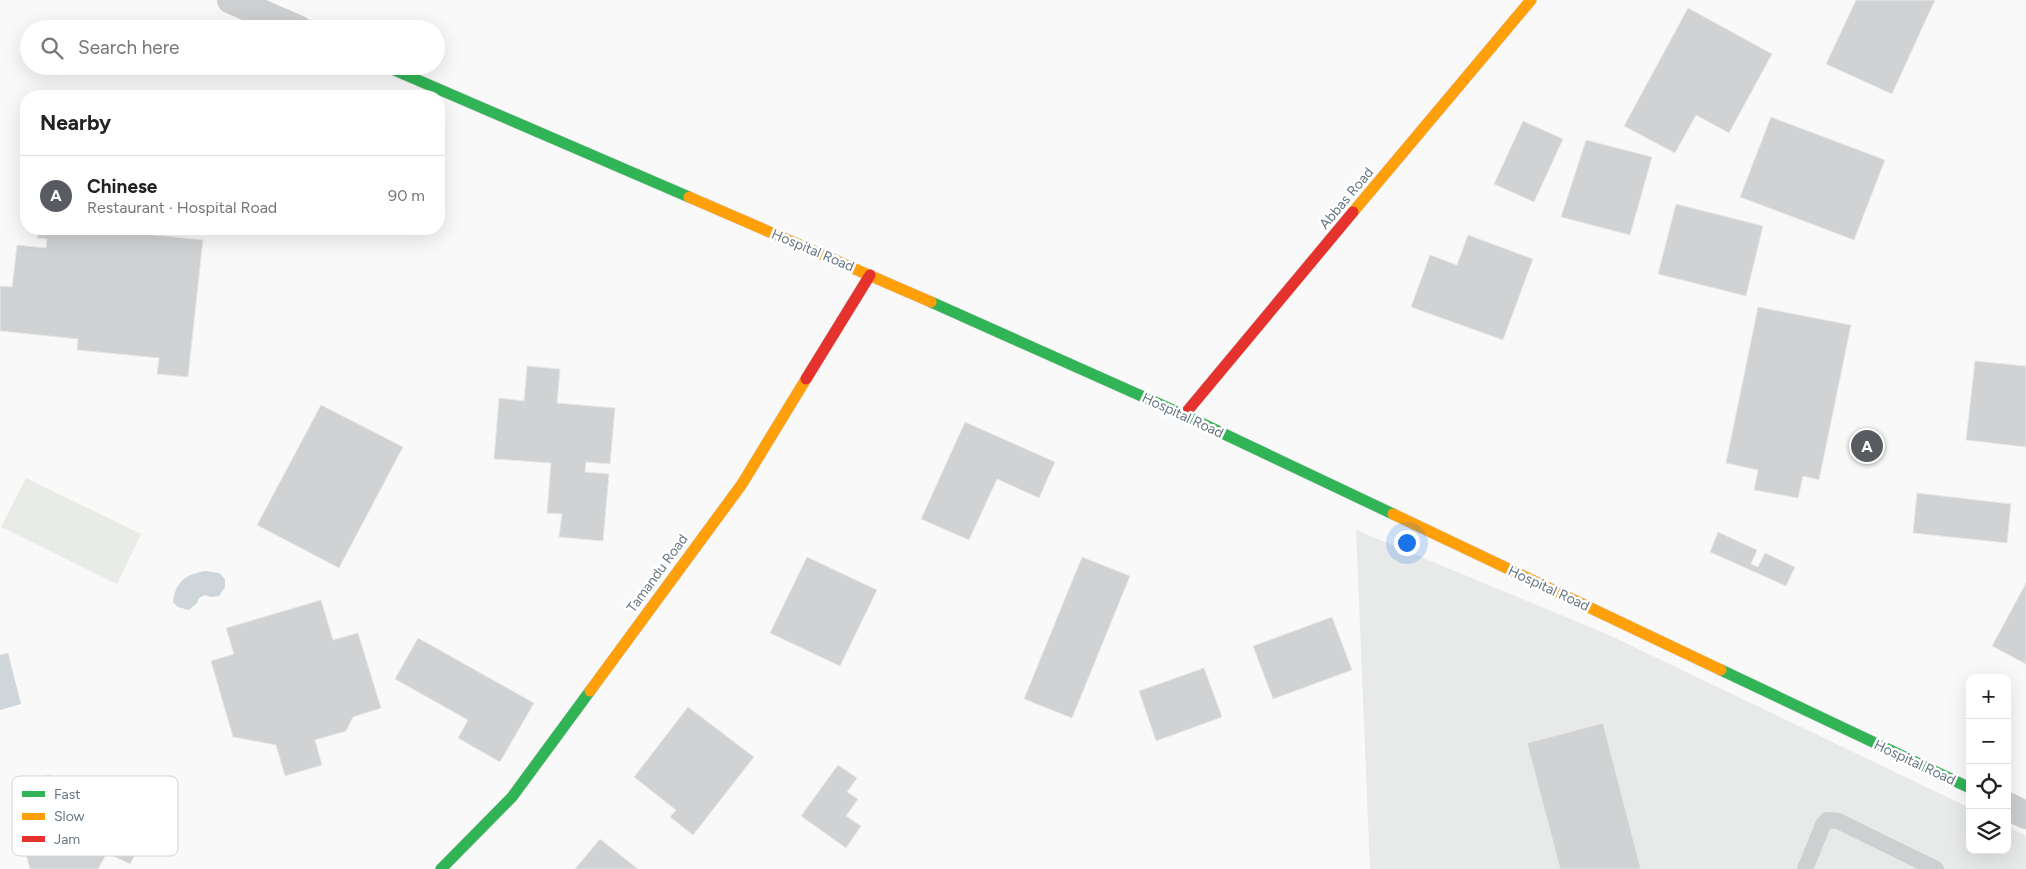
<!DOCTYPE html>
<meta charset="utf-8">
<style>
:root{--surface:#fff;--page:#f6f6f6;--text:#222;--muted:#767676;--line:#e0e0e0;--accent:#585c60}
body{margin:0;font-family:Figtree,sans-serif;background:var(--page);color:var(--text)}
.controls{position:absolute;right:15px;bottom:15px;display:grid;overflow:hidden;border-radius:10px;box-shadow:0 5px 20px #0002}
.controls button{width:45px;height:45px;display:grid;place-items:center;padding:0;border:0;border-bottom:1px solid var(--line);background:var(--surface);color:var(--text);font:25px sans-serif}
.you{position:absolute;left:1406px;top:542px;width:18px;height:18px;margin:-12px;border:4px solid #fff;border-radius:50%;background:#1a73e8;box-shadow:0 0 0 8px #1a73e833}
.badge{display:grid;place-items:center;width:32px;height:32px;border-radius:50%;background:var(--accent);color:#fff;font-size:16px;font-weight:700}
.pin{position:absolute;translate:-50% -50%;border:2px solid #fff;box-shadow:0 1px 5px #0006}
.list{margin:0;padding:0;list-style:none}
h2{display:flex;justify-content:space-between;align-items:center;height:65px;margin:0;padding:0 20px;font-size:21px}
h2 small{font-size:16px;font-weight:400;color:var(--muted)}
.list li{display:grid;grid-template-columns:32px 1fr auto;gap:15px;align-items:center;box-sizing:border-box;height:80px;padding:0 20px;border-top:1px solid var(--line)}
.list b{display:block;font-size:19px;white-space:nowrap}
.list p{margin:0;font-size:16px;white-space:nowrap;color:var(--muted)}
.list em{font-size:16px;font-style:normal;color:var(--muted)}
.icon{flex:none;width:28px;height:28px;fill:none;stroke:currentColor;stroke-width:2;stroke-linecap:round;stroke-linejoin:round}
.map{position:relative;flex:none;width:2026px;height:869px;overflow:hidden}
.search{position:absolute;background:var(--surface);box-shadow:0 5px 20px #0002;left:20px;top:20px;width:425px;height:55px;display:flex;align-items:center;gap:12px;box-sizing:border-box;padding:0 18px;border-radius:28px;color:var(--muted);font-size:19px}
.panel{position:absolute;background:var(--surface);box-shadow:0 5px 20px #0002;left:20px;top:90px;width:425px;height:145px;border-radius:20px}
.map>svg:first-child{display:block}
.built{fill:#e8e9e9}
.green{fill:#e8ebe6}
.water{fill:#ced6d9}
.building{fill:#d0d2d3;stroke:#e8e8e8}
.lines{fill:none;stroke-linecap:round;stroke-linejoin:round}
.fast-casing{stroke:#d5d6d7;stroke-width:12}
.slow-casing{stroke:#d5d6d7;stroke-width:12}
.jam-casing{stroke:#d5d6d7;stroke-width:12}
.lane{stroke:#cecfd0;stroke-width:16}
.street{stroke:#cecfd0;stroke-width:28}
.fast{stroke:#30b455;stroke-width:11}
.slow{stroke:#ff9f0a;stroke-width:11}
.jam{stroke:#e5322d;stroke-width:11}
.labels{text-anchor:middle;stroke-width:5;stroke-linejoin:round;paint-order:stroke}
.street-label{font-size:14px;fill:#657683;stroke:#fff}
.key{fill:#fff;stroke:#d1d6da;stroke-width:1}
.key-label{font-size:14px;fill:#657683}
</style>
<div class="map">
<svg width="2026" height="869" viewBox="0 0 2026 869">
<rect width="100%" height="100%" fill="#f9f9f9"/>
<path class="built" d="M1356,530L1609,635L1970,808V850H2007V826L2026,836V869H1370Z"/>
<path class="green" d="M26,478L141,534L117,584L1,527Z"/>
<path class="water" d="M206,571L219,573L225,579V587L219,596L210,597L205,595L199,598L197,603L189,610L178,607L173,602C176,581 186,574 206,571Z
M8,653L21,704L0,710V655Z"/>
<path class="building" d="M1856,0H1935L1892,94L1826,64Z
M1688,8L1772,54L1729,133L1696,115L1675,153L1624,126Z
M1771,117L1885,160L1854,240L1740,197Z
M1523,121L1563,139L1534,202L1494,184Z
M1586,140L1652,157L1630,235L1561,217Z
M1676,204L1763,226L1746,296L1658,274Z
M38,229H96L203,240L188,377L157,374L159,358L77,350L78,339L0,331V286L12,287L17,245L46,248L47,239L37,238Z
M1468,235L1533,259L1503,340L1411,307L1430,255L1457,265Z
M1758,307L1851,325L1819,480L1803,476L1798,498L1754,490L1758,470L1726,463Z
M1975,361L2026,366V447L1966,440Z
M527,366L560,369L557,403L615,408L610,464L586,462L585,472L609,474L603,541L559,537L562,514L547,513L551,463L494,459L499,398L524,401Z
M321,405L403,447L339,568L257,525Z
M965,422L1055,462L1039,498L997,479L969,540L921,519Z
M1917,493L2011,504L2007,543L1913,533Z
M1718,532L1757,550L1751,564L1758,567L1765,553L1795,567L1786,586L1710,552Z
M807,557L877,590L840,666L770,633Z
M1082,557L1130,576L1072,718L1024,699Z
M2026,583V664L1992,646Z
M321,600L333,640L358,633L381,708L353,717L346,731L315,740L322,765L285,776L276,745L233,737L211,661L234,654L226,628Z
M1332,617L1352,670L1273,699L1253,646Z
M418,638L534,703L500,762L458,738L468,720L395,679Z
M1204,668L1222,717L1156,741L1139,691Z
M688,707L754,757L693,835L670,817L676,810L634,777Z
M1603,723L1641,869H1560L1527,743Z
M838,765L857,778L847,792L858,799L846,816L861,826L846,848L801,816Z
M49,775L62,781L65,791L103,783L110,813L146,836L130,864L107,853L98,869H30L23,843L38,838L24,791L35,779Z
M600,839L638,869H575Z"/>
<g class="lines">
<g class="fast-casing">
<path id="fast" d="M385,66L689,197
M931,302L1184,415L1393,514
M1721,670L1970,788
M441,869L512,797L590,691"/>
</g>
<g class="slow-casing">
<path id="slow" d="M689,197L931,302
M1353,212L1531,0
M1393,514L1721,670
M590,691L742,484L806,379"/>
</g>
<g class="jam-casing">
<path id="jam" d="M806,379L870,275
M1184,415L1353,212"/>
</g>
<path class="lane" d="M1805,869L1823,825L1827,820L1838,821L1936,869"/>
<path class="street" d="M231,0L298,29
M2007,806L2026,815"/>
<use href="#fast" class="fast"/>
<use href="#slow" class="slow"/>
<use href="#jam" class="jam"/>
</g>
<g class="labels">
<g class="street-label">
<text transform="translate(1346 198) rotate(-50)" y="5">Abbas Road</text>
<text transform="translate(813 250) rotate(23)" y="5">Hospital Road</text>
<text transform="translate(1183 415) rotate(25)" y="5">Hospital Road</text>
<text transform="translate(657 573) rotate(-54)" y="5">Tamandu Road</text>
<text transform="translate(1549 588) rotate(25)" y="5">Hospital Road</text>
<text transform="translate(1915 762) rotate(25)" y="5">Hospital Road</text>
</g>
</g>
<rect x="12" y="776" width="166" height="80" rx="8" class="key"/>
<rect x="22" y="791" width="23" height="6" fill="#30b455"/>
<rect x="22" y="813" width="23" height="7" fill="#ff9f0a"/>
<rect x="22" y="836" width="23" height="6" fill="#e5322d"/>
<g class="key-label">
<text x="54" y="799">Fast</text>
<text x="54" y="821">Slow</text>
<text x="54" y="844">Jam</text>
</g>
</svg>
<div class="controls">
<button>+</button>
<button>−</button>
<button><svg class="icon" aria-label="locate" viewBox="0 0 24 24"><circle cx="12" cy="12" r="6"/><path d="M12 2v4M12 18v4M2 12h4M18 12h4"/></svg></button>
<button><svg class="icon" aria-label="layers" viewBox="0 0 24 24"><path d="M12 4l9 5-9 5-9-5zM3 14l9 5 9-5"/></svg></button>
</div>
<div class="you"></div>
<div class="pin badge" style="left:1867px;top:446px">A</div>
<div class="search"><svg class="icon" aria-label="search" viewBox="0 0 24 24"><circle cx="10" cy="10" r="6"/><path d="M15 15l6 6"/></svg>Search here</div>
<section class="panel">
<h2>Nearby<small></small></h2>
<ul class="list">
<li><span class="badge">A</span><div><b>Chinese</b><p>Restaurant · Hospital Road</p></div><em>90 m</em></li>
</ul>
</section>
</div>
